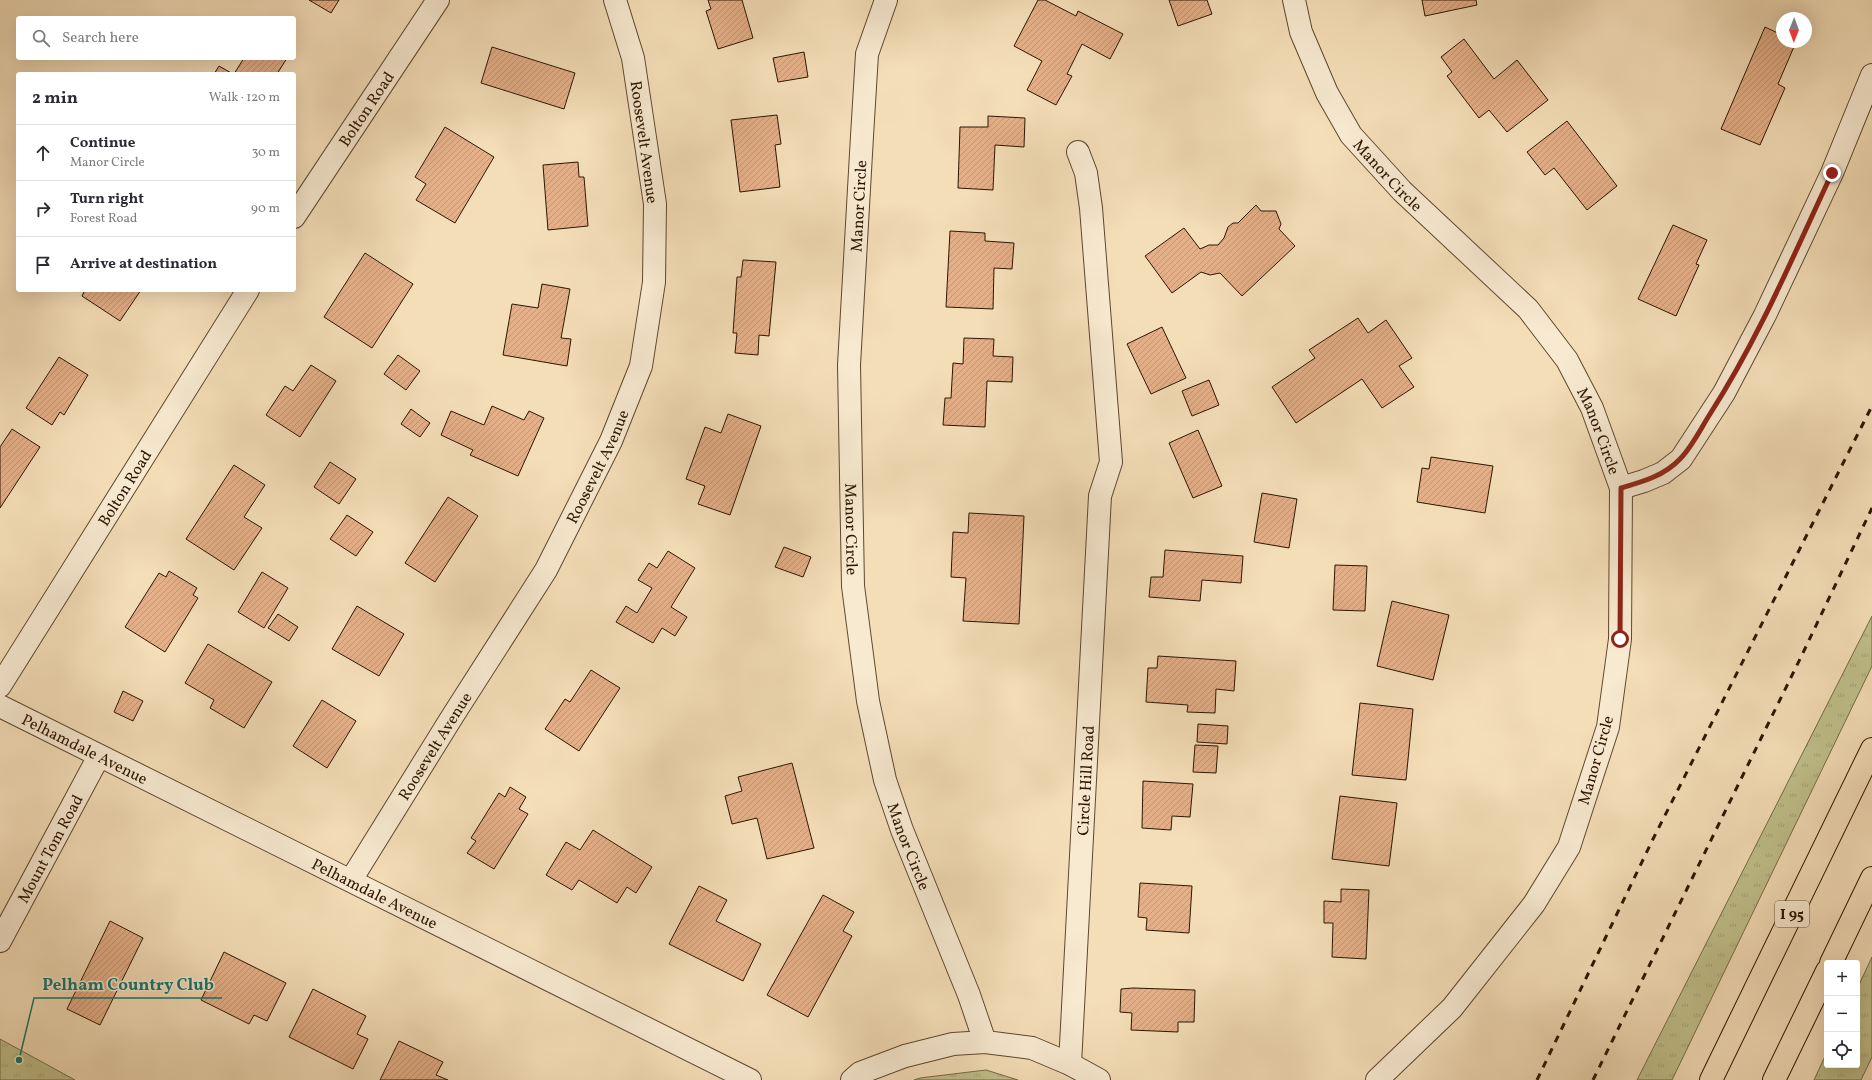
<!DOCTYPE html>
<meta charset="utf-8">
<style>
:root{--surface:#fff;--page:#f7f7f7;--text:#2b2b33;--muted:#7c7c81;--line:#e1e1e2}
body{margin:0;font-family:Vollkorn,serif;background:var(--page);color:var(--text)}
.controls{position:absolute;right:12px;bottom:12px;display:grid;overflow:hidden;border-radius:4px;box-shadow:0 4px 16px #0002}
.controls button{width:36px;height:36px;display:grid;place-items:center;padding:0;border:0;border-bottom:1px solid var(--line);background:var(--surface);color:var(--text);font:20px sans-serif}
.compass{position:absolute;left:1776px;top:12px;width:36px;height:36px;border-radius:50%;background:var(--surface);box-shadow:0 4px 16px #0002;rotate:181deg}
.stop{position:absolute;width:12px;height:12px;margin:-9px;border:3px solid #8f2418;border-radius:50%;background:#fff}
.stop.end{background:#8f2418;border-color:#fff;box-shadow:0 1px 4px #0008}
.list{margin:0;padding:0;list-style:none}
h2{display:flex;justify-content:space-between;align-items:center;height:52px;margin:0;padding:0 16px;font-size:17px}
h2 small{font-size:13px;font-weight:400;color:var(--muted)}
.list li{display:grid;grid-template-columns:26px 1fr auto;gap:12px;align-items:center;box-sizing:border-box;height:56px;padding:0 16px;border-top:1px solid var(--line)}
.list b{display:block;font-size:15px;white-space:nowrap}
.list p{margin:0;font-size:13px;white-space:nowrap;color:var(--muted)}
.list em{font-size:13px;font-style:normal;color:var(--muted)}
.icon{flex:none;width:22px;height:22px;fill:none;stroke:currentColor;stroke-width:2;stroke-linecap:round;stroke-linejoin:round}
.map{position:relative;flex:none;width:1872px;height:1080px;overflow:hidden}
.search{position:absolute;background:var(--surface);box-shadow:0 4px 16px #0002;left:16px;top:16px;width:280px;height:44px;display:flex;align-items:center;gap:10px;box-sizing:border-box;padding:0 14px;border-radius:4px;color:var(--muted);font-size:15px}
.panel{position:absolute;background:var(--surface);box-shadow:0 4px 16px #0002;left:16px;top:72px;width:280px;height:220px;border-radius:4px}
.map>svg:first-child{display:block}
.grass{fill:url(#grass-tufts);stroke:#766a46}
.building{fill:url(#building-hatch);stroke:#2c1500}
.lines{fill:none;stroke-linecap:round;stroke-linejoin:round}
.minor-casing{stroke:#5e472e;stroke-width:24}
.highway-casing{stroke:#2c1500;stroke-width:24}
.minor{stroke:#f8ead1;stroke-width:22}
.highway{stroke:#f4deb8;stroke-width:22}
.rail{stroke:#2c1500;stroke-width:3;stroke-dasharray:7 7;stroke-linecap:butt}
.route{stroke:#8f2418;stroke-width:5}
.labels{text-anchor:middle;stroke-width:3;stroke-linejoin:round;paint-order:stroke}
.shield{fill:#f8ead1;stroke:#69553f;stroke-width:1}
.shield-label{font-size:15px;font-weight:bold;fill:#2c1500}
.street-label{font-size:16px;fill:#2c1500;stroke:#f8ead1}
.leader{fill:none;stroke:#0f766e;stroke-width:1.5}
.callout-dot{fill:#0f766e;stroke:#f8ead1;stroke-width:1.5}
.callout-label{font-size:17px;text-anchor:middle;font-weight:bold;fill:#0f766e;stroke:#f8ead1;stroke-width:3;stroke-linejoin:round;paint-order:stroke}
</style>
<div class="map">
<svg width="1872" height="1080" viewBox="0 0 1872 1080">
<defs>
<pattern id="grass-tufts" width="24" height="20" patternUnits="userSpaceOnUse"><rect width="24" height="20" fill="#c0c08b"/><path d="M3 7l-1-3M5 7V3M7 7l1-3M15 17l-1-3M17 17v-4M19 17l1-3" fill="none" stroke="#a5a476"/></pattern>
<pattern id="building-hatch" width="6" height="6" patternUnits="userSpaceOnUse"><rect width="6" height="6" fill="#e4b08a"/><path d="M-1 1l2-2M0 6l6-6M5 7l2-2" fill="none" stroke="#c49675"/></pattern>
</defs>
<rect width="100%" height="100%" fill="#f4deb8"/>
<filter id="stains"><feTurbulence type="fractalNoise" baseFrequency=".005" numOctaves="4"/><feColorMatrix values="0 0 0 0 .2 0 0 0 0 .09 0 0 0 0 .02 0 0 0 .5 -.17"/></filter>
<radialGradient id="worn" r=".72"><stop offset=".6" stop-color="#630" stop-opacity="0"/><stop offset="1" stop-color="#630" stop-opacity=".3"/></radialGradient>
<path class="grass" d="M1872,616V666L1672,1080H1637Z
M1872,957V1057L1861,1080H1814L1827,1052V1065H1857V989Z
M0,1039L75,1080H0Z
M986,1070L1018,1080H914L920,1078Z"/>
<path class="building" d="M309,0H339L331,13Z
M708,0H742L753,38L718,49L706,11L711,9Z
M1038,0H1045L1076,16L1078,11L1123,34L1110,59L1082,44L1067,74L1072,76L1056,105L1027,90L1042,61L1014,46Z
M1169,0H1207L1212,14L1178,26Z
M1422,0H1476L1477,5L1425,16Z
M1765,27L1782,35V42H1796L1778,84L1785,88L1760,145L1721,129Z
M1464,39L1494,79L1517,60L1548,100L1507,132L1489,110L1479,118L1447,76L1452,72L1441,57Z
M492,47L575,73L564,109L481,83Z
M804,52L808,77L778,82L773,58Z
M244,58H287L277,74H234Z
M219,66L233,74H214Z
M777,115L781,144L775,145L780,187L740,192L731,120Z
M988,116L1025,118L1024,147L995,145L993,190L958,188L960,127H988Z
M1567,121L1617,186L1587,210L1554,168L1545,175L1527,152Z
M445,127L494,157L455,223L416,200L426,184L415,177Z
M578,162L579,177H584L588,226L548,230L543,165Z
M1256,205L1261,211H1276L1281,224L1279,229L1295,246L1242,296L1220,273L1210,275L1201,272L1172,293L1145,256L1184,228L1200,249L1209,245H1218L1224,238L1228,227L1233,223H1238Z
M1673,225L1707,240L1696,264L1699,265L1676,316L1638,299Z
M950,231L985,233V241L1014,243L1012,269L994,268L993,309L946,307Z
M365,253L413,284L372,348L324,317Z
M743,260L776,262L769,336L759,335L758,355L735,353L737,333H733L737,277H741Z
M542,284L570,289L561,338L571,339L567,366L503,355L512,304L538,308Z
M85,290H141L120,321L82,296Z
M1358,318L1368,333L1386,320L1412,358L1399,366L1414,387L1382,408L1362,379L1296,423L1272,387L1315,358L1309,350Z
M1162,327L1186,378L1151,394L1127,344Z
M964,338L994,339L993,356L1013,357L1012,382L987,381L985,427L943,425L945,398H951L953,363L963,364Z
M398,355L420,371L406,390L384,374Z
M59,357L88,375L64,415L60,412L52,425L26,408Z
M311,365L336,381L300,437L266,415L285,386L293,391Z
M1209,380L1219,405L1192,416L1182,391Z
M492,406L524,420L529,411L544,418L518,476L470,455L473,450L441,435L451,411L484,425Z
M411,409L430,423L420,437L401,424Z
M728,414L761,426L730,515L698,504L705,486L686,479L705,427L721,433Z
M12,429L40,447L0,508V447Z
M1198,430L1222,486L1193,498L1169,443Z
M1431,457L1493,466L1485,513L1417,502L1422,468L1429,469Z
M330,462L356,479L339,504L314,487Z
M234,465L265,485L244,517L262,528L234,570L186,539Z
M1262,493L1297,499L1289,548L1254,542Z
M448,497L478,516L435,582L405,563Z
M969,513L1024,516L1019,624L963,621L966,578L951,577L953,532L968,533Z
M347,515L373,532L356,556L330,539Z
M784,547L811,557L803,577L775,567Z
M1165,550L1243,556L1241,583L1202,580L1200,601L1149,597L1151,577H1163Z
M668,551L695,568L671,607L687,617L675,636L662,628L653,643L616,622L626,606L637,613L652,588L638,580L649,563L657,568Z
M1335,565L1367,566L1365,611L1333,610Z
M169,571L197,588L193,595L198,598L165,652L125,627L159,573L166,577Z
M262,572L288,588L264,628L238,612Z
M1392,601L1449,615L1433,680L1377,666Z
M357,606L404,634L379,676L332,649Z
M278,614L298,627L289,641L268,628Z
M208,644L272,682L244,728L210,708L214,700L185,683Z
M1158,656L1236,661L1234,691L1216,689L1215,713L1187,712L1188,705L1146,702L1148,668H1157Z
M591,670L620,688L579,751L545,729L565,699L570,702Z
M123,691L143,701L133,721L114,712Z
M322,700L356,721L327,768L293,746Z
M1360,703L1413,709L1406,780L1352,775Z
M1198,724L1228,726L1227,744L1197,742Z
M1195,745L1218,746L1216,773L1193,772Z
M792,763L814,848L767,859L757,818L732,824L725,796L742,791L738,777Z
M1143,781L1193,784L1190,817L1172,816L1171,830L1142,828Z
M510,787L526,797L519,809L528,814L494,869L467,853L476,841L471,838L499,793L505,797Z
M1340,796L1397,803L1389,866L1332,859Z
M593,830L652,867L636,893L627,887L617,903L579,880L572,890L546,875L566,842L580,850Z
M1140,883L1192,886L1189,933L1146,930L1147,918L1138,917Z
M699,886L727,900L716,921L761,944L743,981L669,944Z
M1341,889L1369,890L1366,959L1332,957L1333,923H1324V901L1341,902Z
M823,895L854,912L843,931L852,936L808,1017L767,995Z
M110,921L143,938L100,1025L67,1009Z
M224,952L286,983L267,1021L254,1015L249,1024L201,1000Z
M1133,988L1195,990L1194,1022H1178V1032L1131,1030L1132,1013L1120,1012L1121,989Z
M313,989L366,1016L357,1034L368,1039L353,1069L289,1037Z
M399,1041L443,1062L436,1075L448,1080H380Z"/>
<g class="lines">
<g class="minor-casing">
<g id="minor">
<path id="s1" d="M886,0L867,54L862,136L849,365L853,586L868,701L885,780L902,830L969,995L985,1042"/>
<path id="s2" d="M1294,0L1301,32L1327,93L1351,135L1402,191L1528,309L1567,360L1592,408L1621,488L1620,639L1608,727L1569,847L1534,904L1452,1008L1377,1080"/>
<path id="s3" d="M294,217L438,0"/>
<path d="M1621,488L1644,481L1663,473L1681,459L1724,393L1765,315L1832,173L1872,75"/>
<path id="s4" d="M0,686L248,290"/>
<path id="s5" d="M0,706L750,1080"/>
<path id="s6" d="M351,880L452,717L546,570L611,441L641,366L654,282L655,204L633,58L615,0"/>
<path id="s7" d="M0,941L99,756"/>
<path id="s8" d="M1070,1064L1100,496L1111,462L1091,208L1086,173L1078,152"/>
<path d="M852,1080L860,1073L905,1056L953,1044L985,1042L1032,1048L1070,1064L1099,1080"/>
</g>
</g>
<g class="highway-casing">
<path id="highway" d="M1831,963L1872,878
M1711,1080L1872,749
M1774,1080L1827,971"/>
</g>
<use href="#minor" class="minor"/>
<use href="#highway" class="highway"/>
<path class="rail" d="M1537,1080L1653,839L1872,406
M1593,1080L1801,657L1872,508"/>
</g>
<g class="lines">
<path class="route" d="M1620,639L1621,488C1642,482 1664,476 1680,459C1692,447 1701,428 1710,414C1759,338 1794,254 1832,173"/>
</g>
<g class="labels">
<rect class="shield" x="1775" y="901" width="34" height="26" rx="3"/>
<g class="shield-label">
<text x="1792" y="919">I 95</text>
</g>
<g class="street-label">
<text dy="6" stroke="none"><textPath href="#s3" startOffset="130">Bolton Road</textPath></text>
<text transform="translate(645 142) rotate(82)" y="6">Roosevelt Avenue</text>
<text dy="6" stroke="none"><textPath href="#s2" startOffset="202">Manor Circle</textPath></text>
<text transform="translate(858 206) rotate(-87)" y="6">Manor Circle</text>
<text dy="6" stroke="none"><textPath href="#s2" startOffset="538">Manor Circle</textPath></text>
<text dy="6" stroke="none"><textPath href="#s6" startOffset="482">Roosevelt Avenue</textPath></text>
<text dy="6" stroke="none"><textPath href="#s4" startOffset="234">Bolton Road</textPath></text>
<text dy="6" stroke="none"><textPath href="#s1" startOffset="533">Manor Circle</textPath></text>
<text dy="6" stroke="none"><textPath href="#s6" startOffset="158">Roosevelt Avenue</textPath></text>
<text dy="6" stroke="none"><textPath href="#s5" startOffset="95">Pelhamdale Avenue</textPath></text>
<text transform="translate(1595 760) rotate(-74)" y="6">Manor Circle</text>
<text dy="6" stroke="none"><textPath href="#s8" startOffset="284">Circle Hill Road</textPath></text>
<text dy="6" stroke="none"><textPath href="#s1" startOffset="857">Manor Circle</textPath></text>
<text dy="6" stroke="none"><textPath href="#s7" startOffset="105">Mount Tom Road</textPath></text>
<text dy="6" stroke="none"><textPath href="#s5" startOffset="419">Pelhamdale Avenue</textPath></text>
</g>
</g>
<path class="leader" d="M19 1060L34 998H222"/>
<circle class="callout-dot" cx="19" cy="1060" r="4"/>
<g class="callout-label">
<text x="128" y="990">Pelham Country Club</text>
</g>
<rect width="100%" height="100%" filter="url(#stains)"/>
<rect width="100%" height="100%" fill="url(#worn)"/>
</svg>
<div class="controls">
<button>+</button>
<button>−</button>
<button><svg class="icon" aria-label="locate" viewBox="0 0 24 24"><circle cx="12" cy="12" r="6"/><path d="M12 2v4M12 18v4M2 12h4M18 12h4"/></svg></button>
</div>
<svg class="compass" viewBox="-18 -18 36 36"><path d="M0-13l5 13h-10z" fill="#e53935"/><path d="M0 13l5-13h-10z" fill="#7c7c81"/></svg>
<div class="stop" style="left:1620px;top:639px"></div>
<div class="stop end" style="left:1832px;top:173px"></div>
<div class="search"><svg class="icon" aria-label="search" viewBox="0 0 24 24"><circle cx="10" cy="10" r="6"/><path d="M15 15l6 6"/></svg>Search here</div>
<section class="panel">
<h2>2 min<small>Walk · 120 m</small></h2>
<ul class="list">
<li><svg class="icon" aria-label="ahead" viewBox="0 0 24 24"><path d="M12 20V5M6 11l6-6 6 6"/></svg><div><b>Continue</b><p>Manor Circle</p></div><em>30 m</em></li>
<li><svg class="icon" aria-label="right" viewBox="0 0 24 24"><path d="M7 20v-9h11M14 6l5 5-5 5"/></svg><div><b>Turn right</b><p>Forest Road</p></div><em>90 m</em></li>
<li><svg class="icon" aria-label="arrive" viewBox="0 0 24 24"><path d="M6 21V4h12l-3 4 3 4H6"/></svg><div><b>Arrive at destination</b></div></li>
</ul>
</section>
</div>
